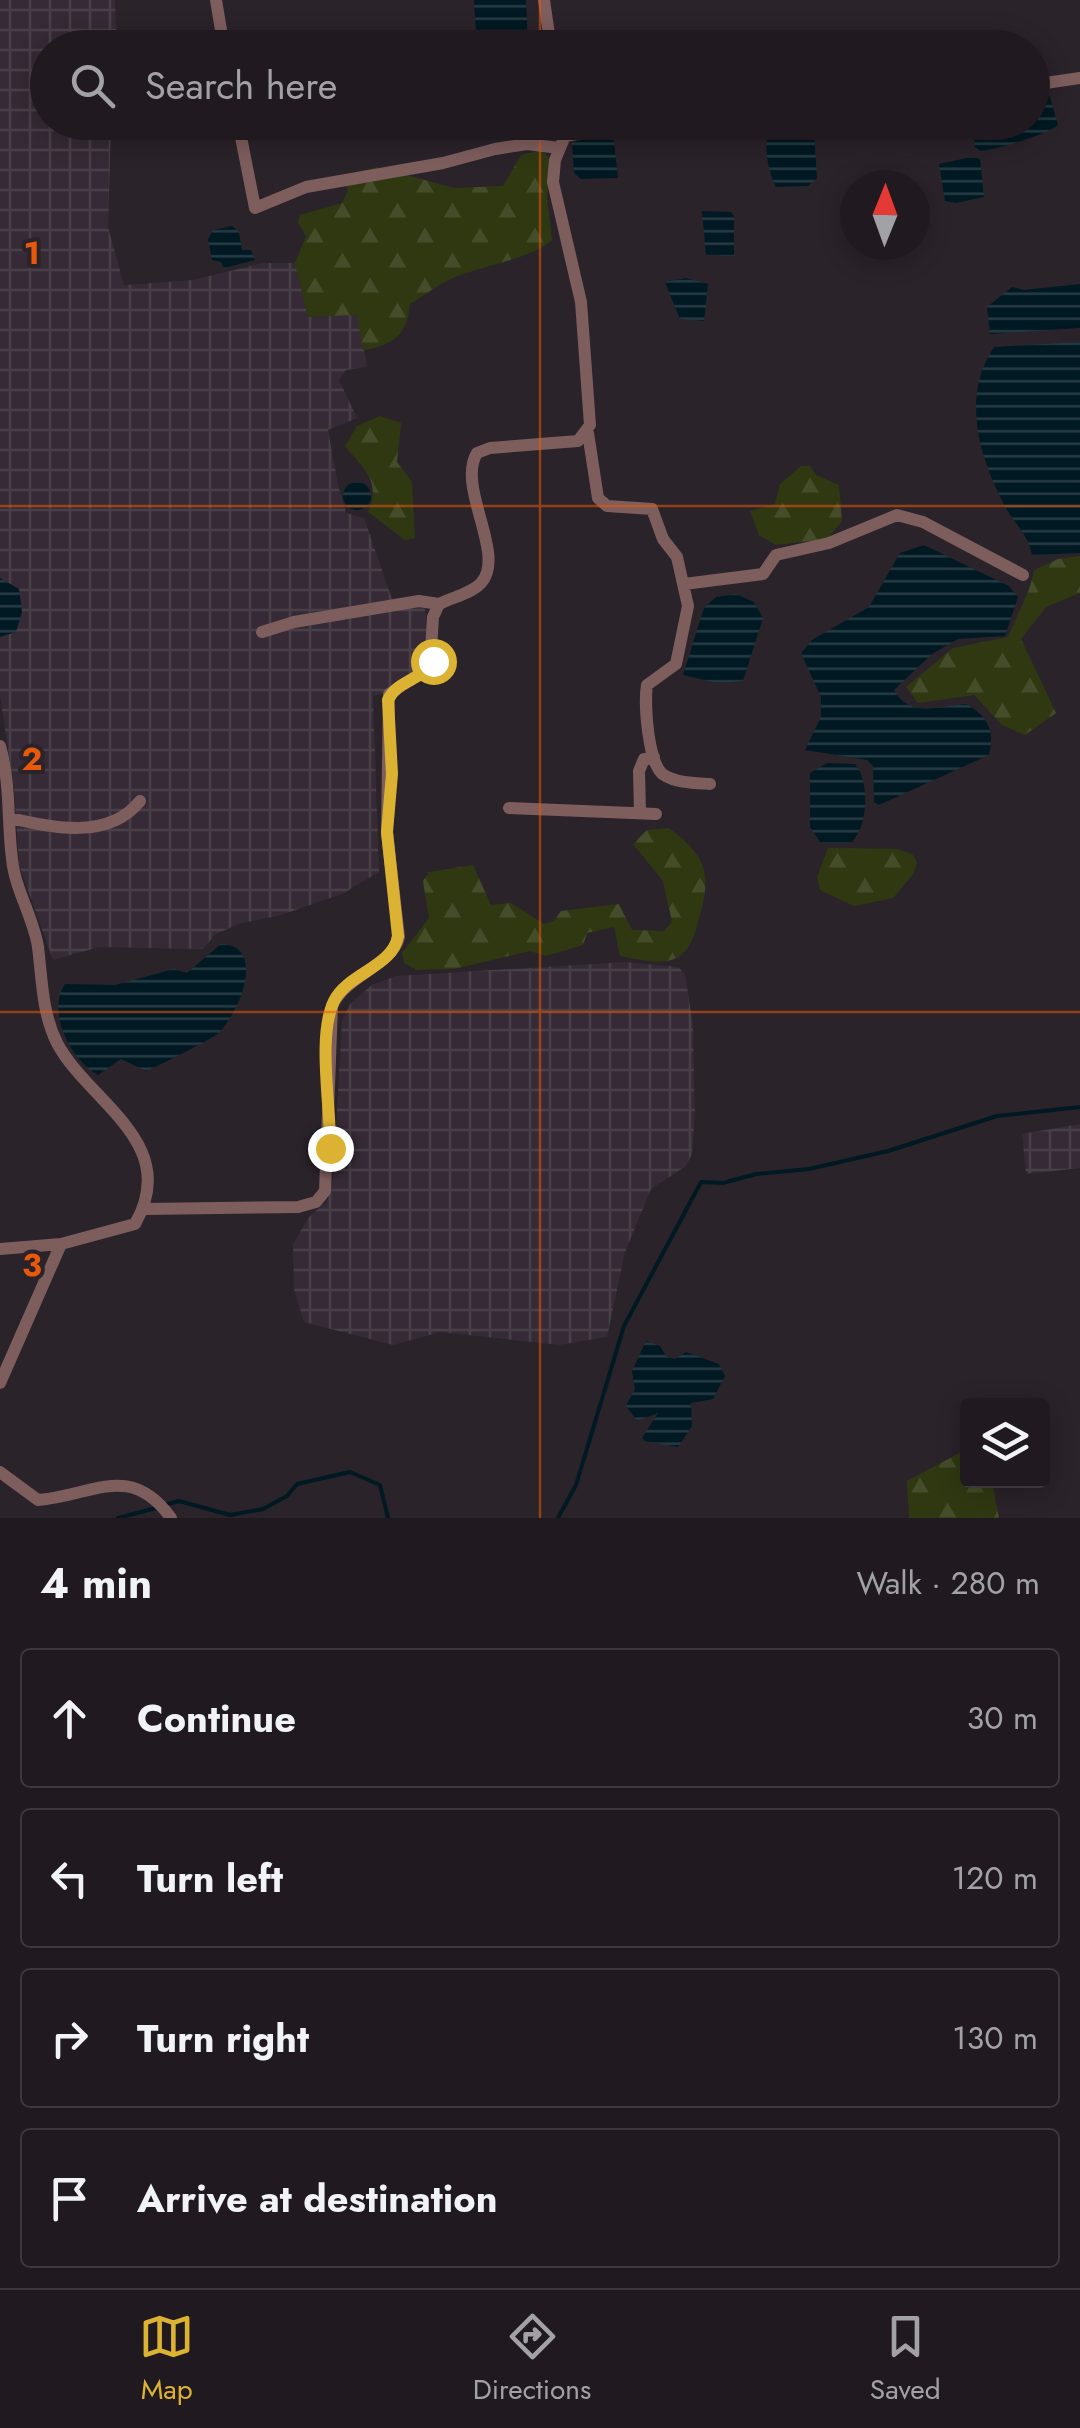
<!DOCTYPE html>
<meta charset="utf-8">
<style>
:root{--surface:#201a20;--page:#2d272d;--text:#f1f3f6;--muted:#a2a1a5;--line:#3d383e;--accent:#dcb233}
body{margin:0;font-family:Jost,sans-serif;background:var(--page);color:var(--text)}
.controls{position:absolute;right:30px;bottom:30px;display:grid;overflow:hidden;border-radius:10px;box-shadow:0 5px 25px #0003}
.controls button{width:90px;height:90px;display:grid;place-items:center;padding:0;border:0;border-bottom:2px solid var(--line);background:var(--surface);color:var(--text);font:50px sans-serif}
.compass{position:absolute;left:840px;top:170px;width:90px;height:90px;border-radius:50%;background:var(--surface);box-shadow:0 5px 25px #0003;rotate:1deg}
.stop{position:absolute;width:30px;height:30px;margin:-22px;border:8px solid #dcb233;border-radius:50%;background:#fff}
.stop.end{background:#dcb233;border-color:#fff;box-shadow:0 2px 10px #0008}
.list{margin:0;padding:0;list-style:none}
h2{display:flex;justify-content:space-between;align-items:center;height:130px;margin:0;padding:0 40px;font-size:42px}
h2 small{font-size:32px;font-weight:400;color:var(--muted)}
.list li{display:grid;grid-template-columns:65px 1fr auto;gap:30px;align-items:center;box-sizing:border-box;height:140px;margin:0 20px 20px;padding:0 20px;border:2px solid var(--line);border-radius:10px}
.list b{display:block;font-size:38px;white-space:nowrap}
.list em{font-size:32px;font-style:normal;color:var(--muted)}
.icon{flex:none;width:55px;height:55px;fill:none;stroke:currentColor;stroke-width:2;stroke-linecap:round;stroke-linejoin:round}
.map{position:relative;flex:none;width:1080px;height:1518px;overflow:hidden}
.search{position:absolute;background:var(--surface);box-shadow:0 5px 25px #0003;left:30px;right:30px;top:30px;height:110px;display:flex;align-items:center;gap:25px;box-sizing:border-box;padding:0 35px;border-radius:55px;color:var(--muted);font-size:38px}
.sheet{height:770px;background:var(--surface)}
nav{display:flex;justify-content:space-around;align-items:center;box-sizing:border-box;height:140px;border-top:2px solid var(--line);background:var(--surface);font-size:28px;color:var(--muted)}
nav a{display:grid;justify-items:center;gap:5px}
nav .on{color:var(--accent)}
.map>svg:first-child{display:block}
.industrial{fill:url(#industrial-grid)}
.forest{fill:url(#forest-firs)}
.water{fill:url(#water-rules)}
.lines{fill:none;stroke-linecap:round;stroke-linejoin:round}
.stream{stroke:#001922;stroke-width:4}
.minor{stroke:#7e5d5d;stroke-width:12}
.route{stroke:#dcb233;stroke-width:12}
.grid{fill:none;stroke:#e8590c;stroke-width:2.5;stroke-opacity:0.55}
.grid-label{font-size:32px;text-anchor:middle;font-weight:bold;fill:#e8590c;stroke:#2a232a;stroke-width:8;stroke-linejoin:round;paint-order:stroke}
</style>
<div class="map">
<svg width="1080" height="1518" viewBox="0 0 1080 1518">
<defs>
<pattern id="industrial-grid" width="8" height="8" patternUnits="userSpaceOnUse" patternTransform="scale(2.5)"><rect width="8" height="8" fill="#352a35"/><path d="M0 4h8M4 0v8" fill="none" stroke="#493f49"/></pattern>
<pattern id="forest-firs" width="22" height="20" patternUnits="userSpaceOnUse" patternTransform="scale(2.5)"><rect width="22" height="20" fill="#303812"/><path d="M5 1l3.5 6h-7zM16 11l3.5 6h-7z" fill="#444c2a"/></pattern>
<pattern id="water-rules" width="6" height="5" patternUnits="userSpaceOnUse" patternTransform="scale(2.5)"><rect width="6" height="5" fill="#001922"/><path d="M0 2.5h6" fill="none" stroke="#263b43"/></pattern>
</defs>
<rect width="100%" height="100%" fill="#2a232a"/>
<path class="industrial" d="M0,0H115L117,47L48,48V122L111,123L108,227L124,285L193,280L263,263H295L308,317L358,315L367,367L346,370L339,380L357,418L328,430L338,485L346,513L364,518L392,599L422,597L426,614L430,659L425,668L385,693L373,696L379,872L342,894L278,916L241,923L216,934L203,949L99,947L53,960L19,865L14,788L0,697Z
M625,962L678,967L685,974L693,1026L695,1113L692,1154L686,1166L651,1189L625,1252L607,1337L559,1345L441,1332L393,1345L304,1322L294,1289L293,1244L309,1217L327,1201L333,1178L342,1021L350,1004L372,985L396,976Z
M1080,1124V1168L1026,1174L1022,1134Z"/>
<path class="forest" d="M542,150L551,160L547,198L552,240C532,259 479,266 451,279C437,285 424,296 410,304C407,334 394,346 363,350L357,315L308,317L295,263L306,236L298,222L300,215L342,203L348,191L342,177L377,167L454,188L503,186L521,155Z
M380,416L401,423L397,462L412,482L415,538L405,540L368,512C382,482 364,469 345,446L357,426Z
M801,466H810L816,475L839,485L842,521L827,539L776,545L759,535L750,511L775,504L780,484Z
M1080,556V593L1046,607L1021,639L1056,713L1025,735L1002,725L974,695L918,703L906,687L953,648L1008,637C1017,614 1030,594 1034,570L1058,559Z
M669,828C714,862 710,880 696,929C693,940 686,955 674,959C659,965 636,959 620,956L614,927L587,933L583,945L546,956L530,951L454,969L417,970L404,963L402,953L429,918L423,881L429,872L473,865L491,905L511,903L544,924L554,921L561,911L619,904L632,930L664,931L672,922L663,881L633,844L647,830Z
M828,848L898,849L913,855L917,862L914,873L893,898L854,906L820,890L817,877Z
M967,1449L968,1480L992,1481L999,1518H909L907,1481Z"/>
<path class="water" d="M474,0H526L528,47H477Z
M1049,94L1058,125C1049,134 997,149 981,151L975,147L972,123L1032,122L1033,97Z
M365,123V122L405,123C395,132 380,139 366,133Z
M772,123H805L814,129L817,178L808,186L776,187C767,168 762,143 772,123Z
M613,133L618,178L581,179L574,173L572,142Z
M971,157L980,159L984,197L956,203L945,201L939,164Z
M702,211L731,212L734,216V256L706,255Z
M232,226L239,232L242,250H251L255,260L224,268L221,262L212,260L208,239L213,230Z
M686,278L708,284L704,321L680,319L665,282Z
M1080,284V328L990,334L987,307L1012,287L1024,290Z
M1080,342V553L1032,555C1028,534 1016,526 1006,508C980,459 960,398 994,347Z
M343 496a14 14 0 1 1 28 0a14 14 0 1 1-28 0Z
M924,545L1009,586L1018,597L1005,636L958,639L932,654L894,690C910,719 939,706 966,704C988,716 995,731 989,755L879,805L874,802L873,766L867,760L805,750L821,717V697L801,653L812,640L869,607L900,553Z
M0,578L19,589L22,612L16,632L0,637Z
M736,594L754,602L763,618L743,681L717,683L683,675L704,608L716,597Z
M827,763L855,764C870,782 868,825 852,842L821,843L810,827V773Z
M221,944C268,945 239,1016 216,1035C211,1039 153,1069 146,1071L121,1059L98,1075C71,1060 46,1012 65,984L115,985L174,969L187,973Z
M646,1341L660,1346L666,1356L675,1359L686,1352L719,1364L725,1376L713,1399L691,1403L692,1426L678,1447L645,1441L642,1438L658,1413L637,1421L626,1406L635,1389L632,1371Z"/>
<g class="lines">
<path class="stream" d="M165,1505L179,1501L230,1515L263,1509L287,1496L297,1484L350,1472L380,1485L388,1518
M118,1518L156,1508
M558,1518L576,1485L624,1326L701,1182L723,1183L756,1174L809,1169L888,1151L997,1116L1080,1107"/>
<path class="minor" d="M216,0L224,48
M544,0L551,48
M1032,85L1080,78
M238,122L255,208L306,187L443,163L495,149L527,144L559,148
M565,136L639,122
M588,433L598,498L607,506L652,509L663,539L677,557L688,606L676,664L647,685C644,703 648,766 664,775C676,783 696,783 710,784
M684,584L763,574L776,555L829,543L897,515L923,522L1023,575
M262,632L294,622L419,601L439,604
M0,746C11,785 7,821 12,859C15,890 33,916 38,947C42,979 42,1013 57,1043C88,1102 182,1142 135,1224L61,1244L0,1249
M509,808L656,814
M640,813L639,771L644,759L654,757
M10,818C53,828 109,840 140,801
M143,1209L298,1207L316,1202L325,1191L332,1006C346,975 393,965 399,937L387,833L389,694L430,667L433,617L439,604C452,597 471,594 481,583C507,555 456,487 477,453L490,448L578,441L590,425L581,302L553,182L555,160L565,136L563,122
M0,1383L61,1244
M0,1472L38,1500C92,1496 130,1461 171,1518"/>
</g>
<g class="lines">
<path class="route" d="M330,1148C331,1107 317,1036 334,1001C348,973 393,967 398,936L387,832L392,774L388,700C397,680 422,681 433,661"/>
</g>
<path class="grid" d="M540,0V48M540,122V1518M0,506H1080M0,1012H1080"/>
<g class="grid-label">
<text x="32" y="264">1</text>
<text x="32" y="770">2</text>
<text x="32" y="1276">3</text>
</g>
</svg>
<div class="controls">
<button><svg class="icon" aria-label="layers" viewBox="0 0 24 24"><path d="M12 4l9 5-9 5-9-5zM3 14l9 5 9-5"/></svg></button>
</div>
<svg class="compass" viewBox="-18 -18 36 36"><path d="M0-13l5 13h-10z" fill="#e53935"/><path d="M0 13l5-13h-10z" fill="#a2a1a5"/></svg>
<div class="stop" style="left:433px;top:661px"></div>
<div class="stop end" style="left:330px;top:1148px"></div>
<div class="search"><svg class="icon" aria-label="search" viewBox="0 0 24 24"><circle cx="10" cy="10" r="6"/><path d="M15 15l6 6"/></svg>Search here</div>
</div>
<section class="sheet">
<h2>4 min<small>Walk · 280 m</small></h2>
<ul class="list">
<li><svg class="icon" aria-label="ahead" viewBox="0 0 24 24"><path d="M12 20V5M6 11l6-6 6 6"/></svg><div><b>Continue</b></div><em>30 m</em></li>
<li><svg class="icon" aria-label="left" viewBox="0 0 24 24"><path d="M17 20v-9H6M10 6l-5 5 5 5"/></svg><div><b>Turn left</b></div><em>120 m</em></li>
<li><svg class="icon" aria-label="right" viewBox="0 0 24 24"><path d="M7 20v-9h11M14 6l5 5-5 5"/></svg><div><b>Turn right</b></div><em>130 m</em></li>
<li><svg class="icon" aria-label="arrive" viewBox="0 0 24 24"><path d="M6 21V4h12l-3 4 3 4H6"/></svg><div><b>Arrive at destination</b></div></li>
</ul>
</section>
<nav>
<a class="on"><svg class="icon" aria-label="map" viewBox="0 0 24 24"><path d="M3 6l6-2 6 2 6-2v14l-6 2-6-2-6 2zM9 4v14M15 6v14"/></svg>Map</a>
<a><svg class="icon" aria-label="directions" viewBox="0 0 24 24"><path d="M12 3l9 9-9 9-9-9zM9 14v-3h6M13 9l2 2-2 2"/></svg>Directions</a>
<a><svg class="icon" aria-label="saved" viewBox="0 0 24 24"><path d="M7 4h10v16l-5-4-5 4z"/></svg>Saved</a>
</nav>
